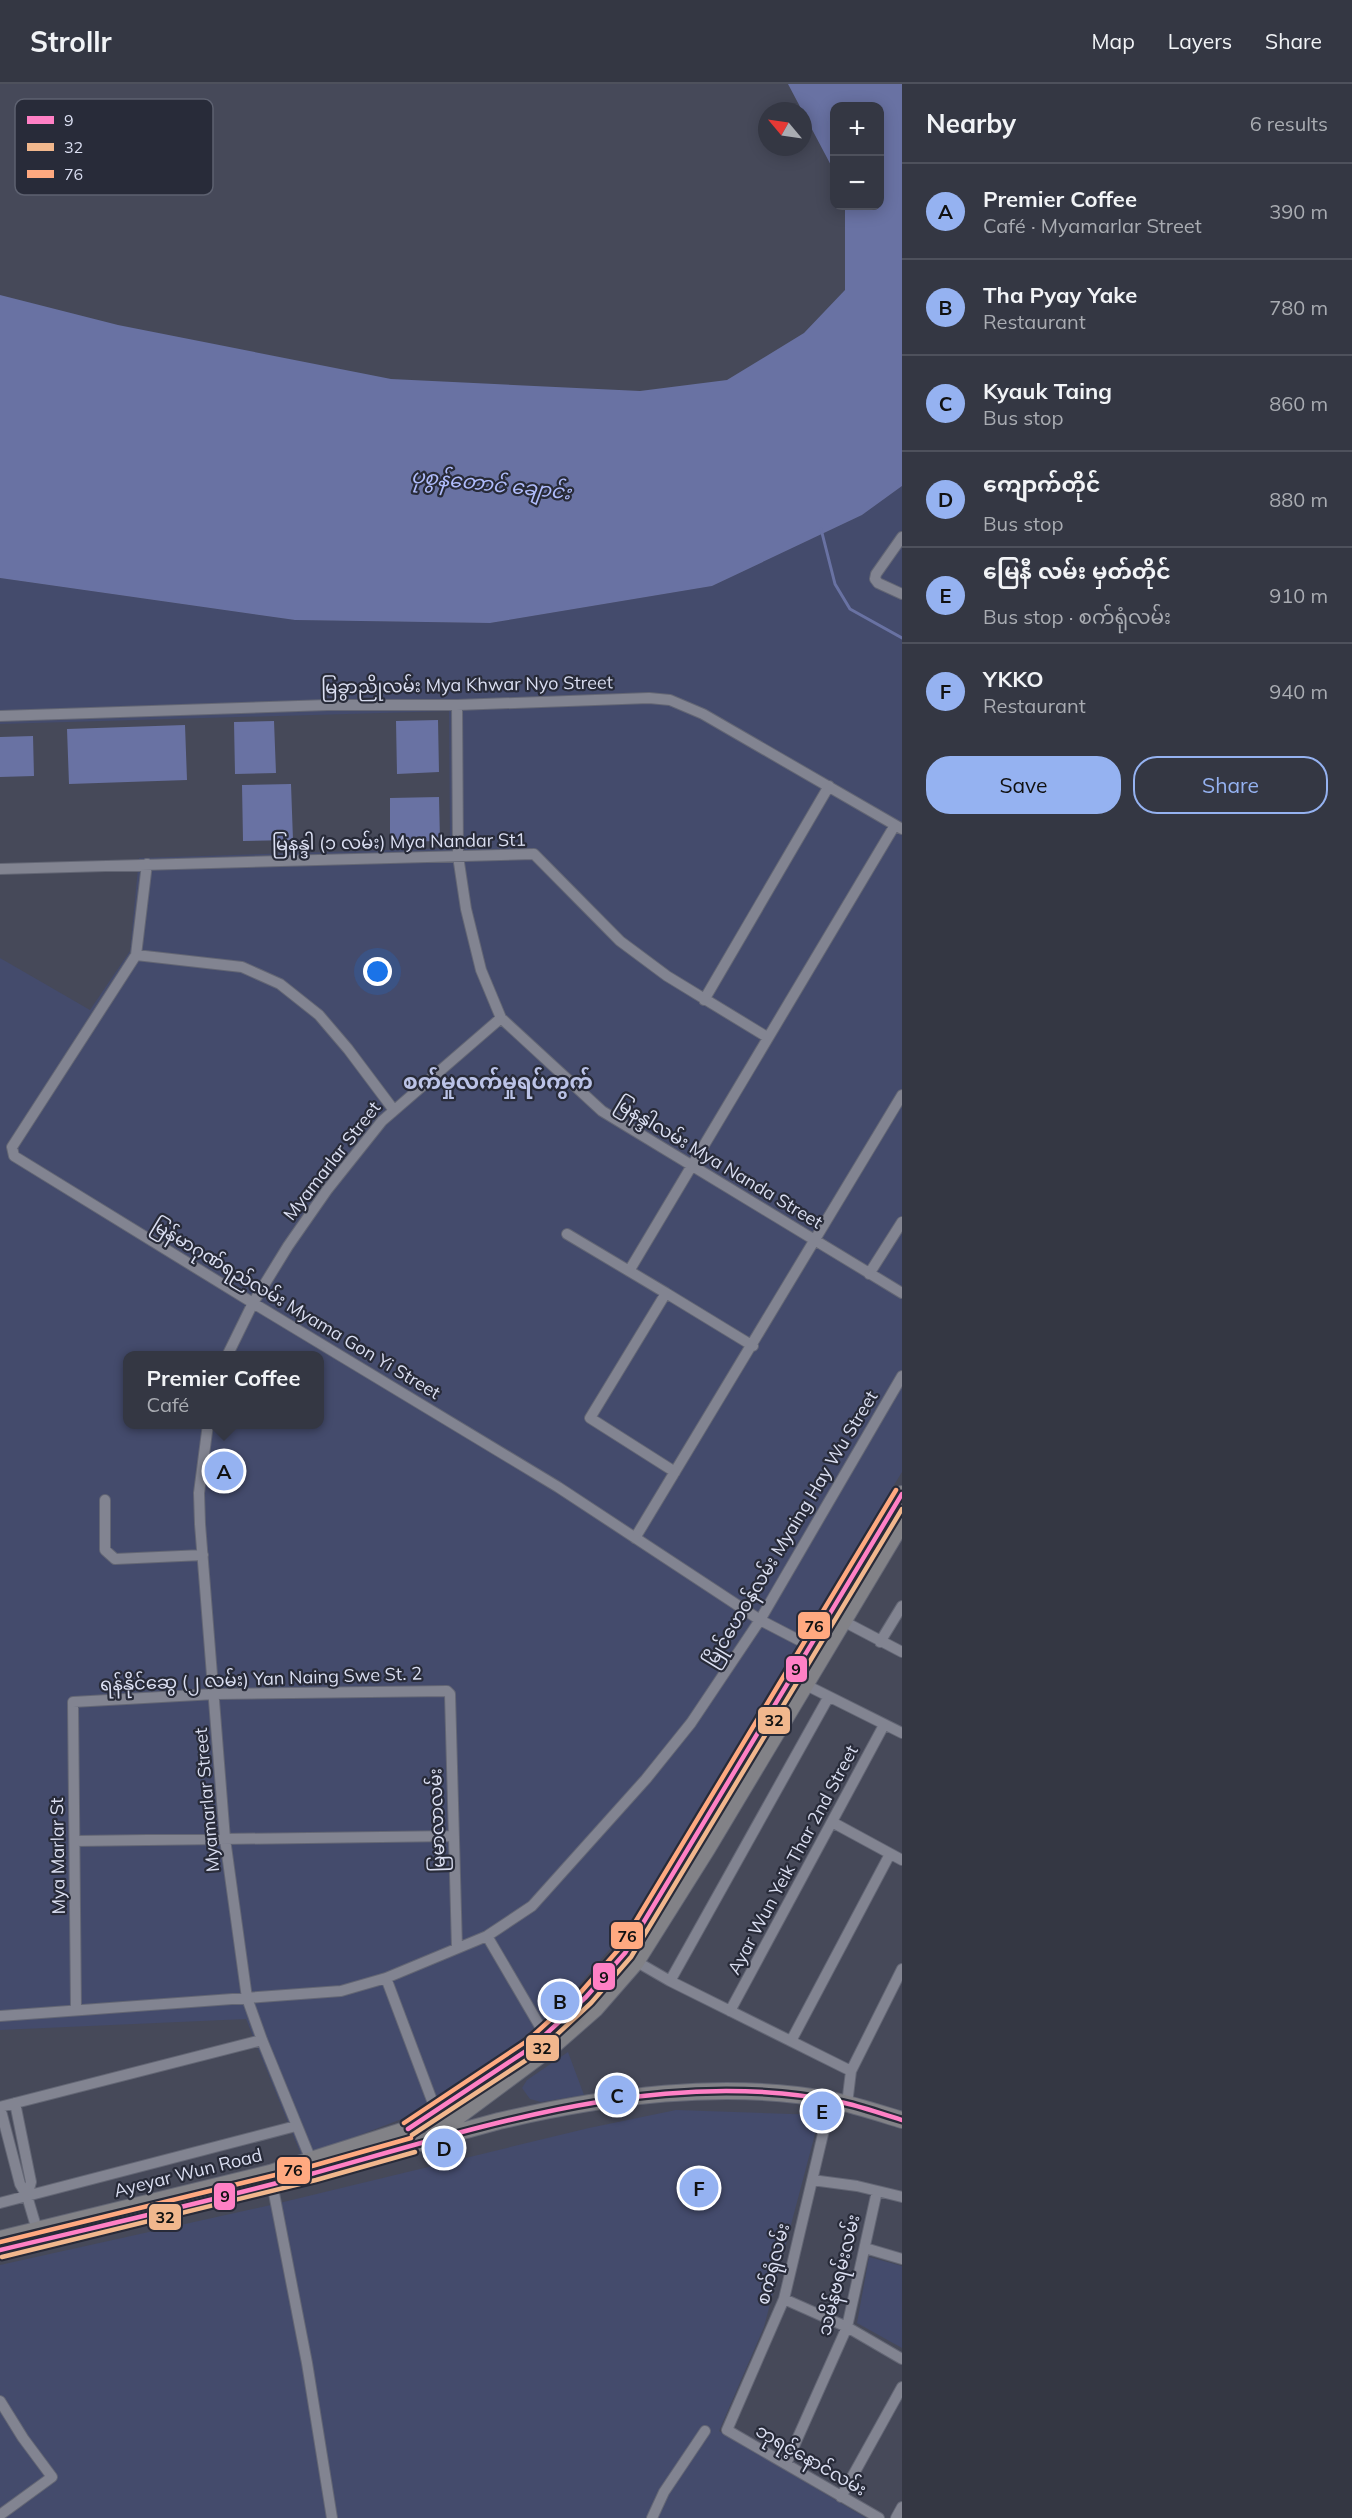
<!DOCTYPE html>
<meta charset="utf-8">
<style>
:root{--surface:#343743;--page:#3f424e;--text:#f1f3f6;--muted:#a9acb2;--line:#4e515c;--accent:#95b2f1}
body{margin:0;font-family:Mulish,"Noto Sans Myanmar",sans-serif;background:var(--page);color:var(--text)}
.controls{position:absolute;right:18px;top:18px;display:grid;overflow:hidden;border-radius:12px;box-shadow:0 3px 15px #0003}
.controls button{width:54px;height:54px;display:grid;place-items:center;padding:0;border:0;border-bottom:2px solid var(--line);background:var(--surface);color:var(--text);font:30px sans-serif}
.compass{position:absolute;left:758px;top:18px;width:54px;height:54px;border-radius:50%;background:var(--surface);box-shadow:0 3px 15px #0003;rotate:299deg}
.you{position:absolute;left:378px;top:888px;width:21px;height:21px;margin:-15px;border:4px solid #fff;border-radius:50%;background:#1a73e8;box-shadow:0 0 0 9px #1a73e833}
.badge{display:grid;place-items:center;width:39px;height:39px;border-radius:50%;background:var(--accent);color:#111;font-size:20px;font-weight:700}
.pin{position:absolute;translate:-50% -50%;border:3px solid #fff;box-shadow:0 2px 6px #0006}
.popup{position:absolute;left:123px;top:1267px;width:201px;height:78px;box-sizing:border-box;display:grid;place-content:center;border-radius:12px;background:var(--surface);filter:drop-shadow(0 2px 4px #0005);font-size:20px;white-space:nowrap;color:var(--muted)}
.popup b{font-size:22px;color:var(--text)}
.popup::after{content:'';position:absolute;left:50%;top:100%;margin-left:-12px;border:12px solid transparent;border-top-color:var(--surface)}
.list{margin:0;padding:0;list-style:none}
h2{display:flex;justify-content:space-between;align-items:center;height:78px;margin:0;padding:0 24px;font-size:26px}
h2 small{font-size:20px;font-weight:400;color:var(--muted)}
.list li{display:grid;grid-template-columns:39px 1fr auto;gap:18px;align-items:center;box-sizing:border-box;height:96px;padding:0 24px;border-top:2px solid var(--line)}
.list b{display:block;font-size:22px;white-space:nowrap}
.list p{margin:0;font-size:20px;white-space:nowrap;color:var(--muted)}
.list em{font-size:20px;font-style:normal;color:var(--muted)}
.actions{display:flex;gap:12px;padding:18px 24px}
.actions a{flex:1;padding:14px 0;border:2px solid var(--accent);border-radius:24px;text-align:center;font-size:21px;color:var(--accent)}
.actions .main{background:var(--accent);color:#111}
.map{position:relative;flex:none;width:902px;height:2434px;overflow:hidden}
header{display:flex;align-items:center;gap:36px;box-sizing:border-box;height:84px;padding:0 30px;background:var(--surface);border-bottom:2px solid var(--line)}
header strong{font-size:28px}
nav{display:flex;gap:33px;margin-inline-start:auto;font-size:21px}
main{display:flex}
aside{flex:1;background:var(--surface)}
.map>svg:first-child{display:block}
.built{fill:#444b6c;fill-rule:evenodd}
.water{fill:#6972a3}
.lines{fill:none;stroke-linecap:round;stroke-linejoin:round}
.stream{stroke:#6972a3;stroke-width:3}
.minor-casing{stroke:#636674;stroke-width:12}
.primary-casing{stroke:#636674;stroke-width:18}
.minor{stroke:#828491;stroke-width:10}
.primary{stroke:#828287;stroke-width:16}
.bus-1-casing{stroke:#282b39;stroke-width:9}
.bus-2-casing{stroke:#282b39;stroke-width:9}
.bus-3-casing{stroke:#282b39;stroke-width:9}
.bus-1{stroke:#ff80c5;stroke-width:4.5}
.bus-2{stroke:#f1b78d;stroke-width:4.5}
.bus-3{stroke:#ffa980;stroke-width:4.5}
.labels{text-anchor:middle;stroke-width:4.5;stroke-linejoin:round;paint-order:stroke}
.street-label{font-size:18px;fill:#dadef1;stroke:#282b39}
.water-label{font-size:20px;font-style:italic;fill:#b0bcfb;stroke:#282b39}
.quarter-label{font-size:21px;font-weight:bold;fill:#bbc3e7;stroke:#282b39}
.key{fill:#282b39;stroke:#5d6170;stroke-width:1.5}
.key-label{font-size:16px;fill:#dadef1}
.line-badge{stroke:#282b39;stroke-width:2}
.pale-badge-label{font-size:16px;text-anchor:middle;font-weight:bold;fill:#111}
</style>
<header>
<strong>Strollr</strong>
<nav><a>Map</a><a>Layers</a><a>Share</a></nav>
</header>
<main>
<div class="map">
<svg width="902" height="2434" viewBox="0 0 902 2434">
<rect width="100%" height="100%" fill="#464959"/>
<path class="built" d="M902,402V1388L622,1851L567,1915L499,1975L407,2033L302,2073L246,1935L0,1946V874L90,926L130,867L139,774L450,764L449,627L0,640V494L295,536L490,539L712,502L862,431ZM128,1272H320V1340H128Z
M568,1968L584,2011L541,2018L530,2015L522,2004L527,1996Z
M676,2026L820,2031L764,2243L719,2347L866,2434H0V2181L271,2121L589,2044Z
M869,2173L902,2182V2264L857,2239Z"/>
<path class="water" d="M788,0H902V402L862,431L712,502L490,539L295,536L0,494V211L118,241L391,295L640,307L727,296L804,249L845,206V122H880V22H834V87Z
M438,636L439,688L397,690L396,637Z
M274,637L276,689L235,690L234,638Z
M185,641L187,696L69,700L67,645Z
M33,652L34,692L0,693V653Z
M291,700L293,756L243,757L242,701Z
M439,713L440,757L390,758V714Z"/>
<g class="lines">
<path class="stream" d="M821,445L835,500L850,525L902,554"/>
<g class="minor-casing">
<path id="minor" d="M902,453L876,490L875,495L878,499L902,510
M457,621L458,772L466,825L481,886L501,934L602,1027L902,1209
M0,632L328,621H457L649,614L670,616L703,630L902,745
M147,780L136,871L12,1063L14,1072L253,1219L558,1403L760,1536L816,1565
M0,785L534,770L620,857L667,892L767,953
M136,871L242,883L280,900L319,931L348,965L393,1025
M704,916L829,702
M567,1150L666,1209
M629,1187L895,741
M869,1190L902,1138
M227,1272L253,1219L288,1162L327,1106L382,1037L501,934
M208,1340L199,1409L200,1440L225,1755L247,1914L262,1956L313,2081
M675,1388L590,1334L666,1209L753,1262
M105,1416V1466L115,1475L203,1471
M635,1454L902,1011
M843,1537L902,1568
M880,1558L902,1522
M800,1598L902,1649
M832,1738L902,1776
M75,1757L454,1752
M487,1852L545,1951
M632,1875L670,1897L851,1987
M386,1894L436,2027
M670,1897L828,1614
M76,1926L73,1618L215,1610L447,1607L450,1610L457,1864
M730,1927L884,1641
M0,1932L341,1907L386,1894L487,1852L532,1822L646,1695L691,1639L760,1536L902,1292
M791,1957L890,1770
M831,2016L784,2215L727,2346L879,2434
M15,2019L31,2098L27,2112
M847,2020L851,1987L902,1885
M0,2023L262,1956
M0,2023L20,2100L27,2112L40,2156
M812,2096L857,2102L902,2113
M272,2099L307,2279L332,2434
M0,2119L296,2042
M865,2164L902,2175
M784,2215L847,2243L902,2275
M0,2317L23,2354L52,2393L0,2431
M786,2380L847,2243L877,2107
M841,2413L902,2303
M652,2434L664,2408L705,2347
M896,2434L902,2423"/>
</g>
<g class="primary-casing">
<path id="primary" d="M433,2051L554,1961L595,1925L636,1878L707,1765L902,1439
M272,2099L499,2037C606,2012 723,1996 831,2016C855,2021 879,2029 902,2036
M0,2155L270,2089L408,2045L532,1963L586,1913L625,1869L902,1410"/>
</g>
<use href="#minor" class="minor"/>
<use href="#primary" class="primary"/>
<g class="bus-1-casing">
<path id="bus-1" d="M408,2045L532,1963L586,1913L625,1869L902,1410
M0,2166C104,2141 208,2118 311,2090C481,2043 662,1981 840,2018C861,2022 881,2030 902,2036"/>
</g>
<g class="bus-2-casing">
<path id="bus-2" d="M412,2051L537,1969L591,1919L631,1873L902,1425
M2,2173L316,2096L415,2068"/>
</g>
<g class="bus-3-casing">
<path id="bus-3" d="M404,2039L527,1957L581,1908L619,1865L896,1406
M0,2158L312,2082L411,2054"/>
</g>
<use href="#bus-1" class="bus-1"/>
<use href="#bus-2" class="bus-2"/>
<use href="#bus-3" class="bus-3"/>
</g>
<g class="labels">
<g class="street-label">
<text transform="translate(467 601) rotate(-1)" y="6">မြခွာညိုလမ်း Mya Khwar Nyo Street</text>
<text transform="translate(399 758) rotate(-1)" y="6">မြနန္ဒါ (၁ လမ်း) Mya Nandar St1</text>
<text transform="translate(332 1077) rotate(-52)" y="6">Myamarlar Street</text>
<text transform="translate(719 1079) rotate(31)" y="6">မြနန္ဒါလမ်း Mya Nanda Street</text>
<text transform="translate(296 1225) rotate(31)" y="6">မြန်မာဂုဏ်ရည်လမ်း Myama Gon Yi Street</text>
<text transform="translate(791 1445) rotate(-59)" y="6">မြိုင်ဟေဝန်လမ်း Myaing Hay Wu Street</text>
<text transform="translate(261 1595) rotate(-2)" y="6">ရန်နိုင်ဆွေ (၂ လမ်း) Yan Naing Swe St. 2</text>
<text transform="translate(207 1716) rotate(-95)" y="6">Myamarlar Street</text>
<text transform="translate(437 1736) rotate(-92)" y="6">မြမာလာလမ်း</text>
<text transform="translate(58 1772) rotate(-91)" y="6">Mya Marlar St</text>
<text transform="translate(793 1776) rotate(-62)" y="6">Ayar Wun Yeik Thar 2nd Street</text>
<text transform="translate(188 2089) rotate(-14)" y="6">Ayeyar Wun Road</text>
<text transform="translate(773 2180) rotate(-75)" y="6">စက်ရုံလမ်း</text>
<text transform="translate(839 2191) rotate(-76)" y="6">သမိန်ဗရမ်းလမ်း</text>
<text transform="translate(811 2376) rotate(30)" y="6">ဘုရင့်နောင်လမ်း</text>
</g>
<g class="water-label">
<text transform="translate(491 400) rotate(6)" y="7">ပုစွန်တောင် ချောင်း</text>
</g>
<g class="quarter-label">
<text x="498" y="1005">စက်မှုလက်မှုရပ်ကွက်</text>
</g>
</g>
<rect x="15" y="15" width="198" height="96" rx="9" class="key"/>
<rect x="27" y="32" width="27" height="8" fill="#ff80c5"/>
<rect x="27" y="59" width="27" height="8" fill="#f1b78d"/>
<rect x="27" y="86" width="27" height="8" fill="#ffa980"/>
<g class="key-label">
<text x="64" y="42">9</text>
<text x="64" y="69">32</text>
<text x="64" y="96">76</text>
</g>
<g class="line-badge">
<rect x="797" y="1527" width="34" height="29" rx="6" fill="#ffa980"/>
<rect x="785" y="1571" width="23" height="28" rx="6" fill="#ff80c5"/>
<rect x="757" y="1622" width="34" height="29" rx="6" fill="#f1b78d"/>
<rect x="610" y="1837" width="34" height="29" rx="6" fill="#ffa980"/>
<rect x="592" y="1878" width="24" height="29" rx="6" fill="#ff80c5"/>
<rect x="525" y="1950" width="35" height="28" rx="6" fill="#f1b78d"/>
<rect x="276" y="2072" width="35" height="29" rx="6" fill="#ffa980"/>
<rect x="213" y="2098" width="23" height="29" rx="6" fill="#ff80c5"/>
<rect x="148" y="2119" width="34" height="28" rx="6" fill="#f1b78d"/>
</g>
<g class="pale-badge-label">
<text x="814" y="1548">76</text>
<text x="796" y="1591">9</text>
<text x="774" y="1642">32</text>
<text x="627" y="1858">76</text>
<text x="604" y="1899">9</text>
<text x="542" y="1970">32</text>
<text x="293" y="2092">76</text>
<text x="225" y="2118">9</text>
<text x="165" y="2139">32</text>
</g>
</svg>
<div class="controls">
<button>+</button>
<button>−</button>
</div>
<svg class="compass" viewBox="-18 -18 36 36"><path d="M0-13l5 13h-10z" fill="#e53935"/><path d="M0 13l5-13h-10z" fill="#a9acb2"/></svg>
<div class="you"></div>
<div class="pin badge" style="left:224px;top:1387px">A</div>
<div class="popup"><b>Premier Coffee</b>Café</div>
<div class="pin badge" style="left:560px;top:1917px">B</div>
<div class="pin badge" style="left:617px;top:2011px">C</div>
<div class="pin badge" style="left:444px;top:2064px">D</div>
<div class="pin badge" style="left:822px;top:2027px">E</div>
<div class="pin badge" style="left:699px;top:2104px">F</div>
</div>
<aside>
<h2>Nearby<small>6 results</small></h2>
<ul class="list">
<li><span class="badge">A</span><div><b>Premier Coffee</b><p>Café · Myamarlar Street</p></div><em>390 m</em></li>
<li><span class="badge">B</span><div><b>Tha Pyay Yake</b><p>Restaurant</p></div><em>780 m</em></li>
<li><span class="badge">C</span><div><b>Kyauk Taing</b><p>Bus stop</p></div><em>860 m</em></li>
<li><span class="badge">D</span><div><b>ကျောက်တိုင်</b><p>Bus stop</p></div><em>880 m</em></li>
<li><span class="badge">E</span><div><b>မြေနီ လမ်း မှတ်တိုင်</b><p>Bus stop · စက်ရုံလမ်း</p></div><em>910 m</em></li>
<li><span class="badge">F</span><div><b>YKKO</b><p>Restaurant</p></div><em>940 m</em></li>
</ul>
<div class="actions"><a class="main">Save</a><a>Share</a></div>
</aside>
</main>
